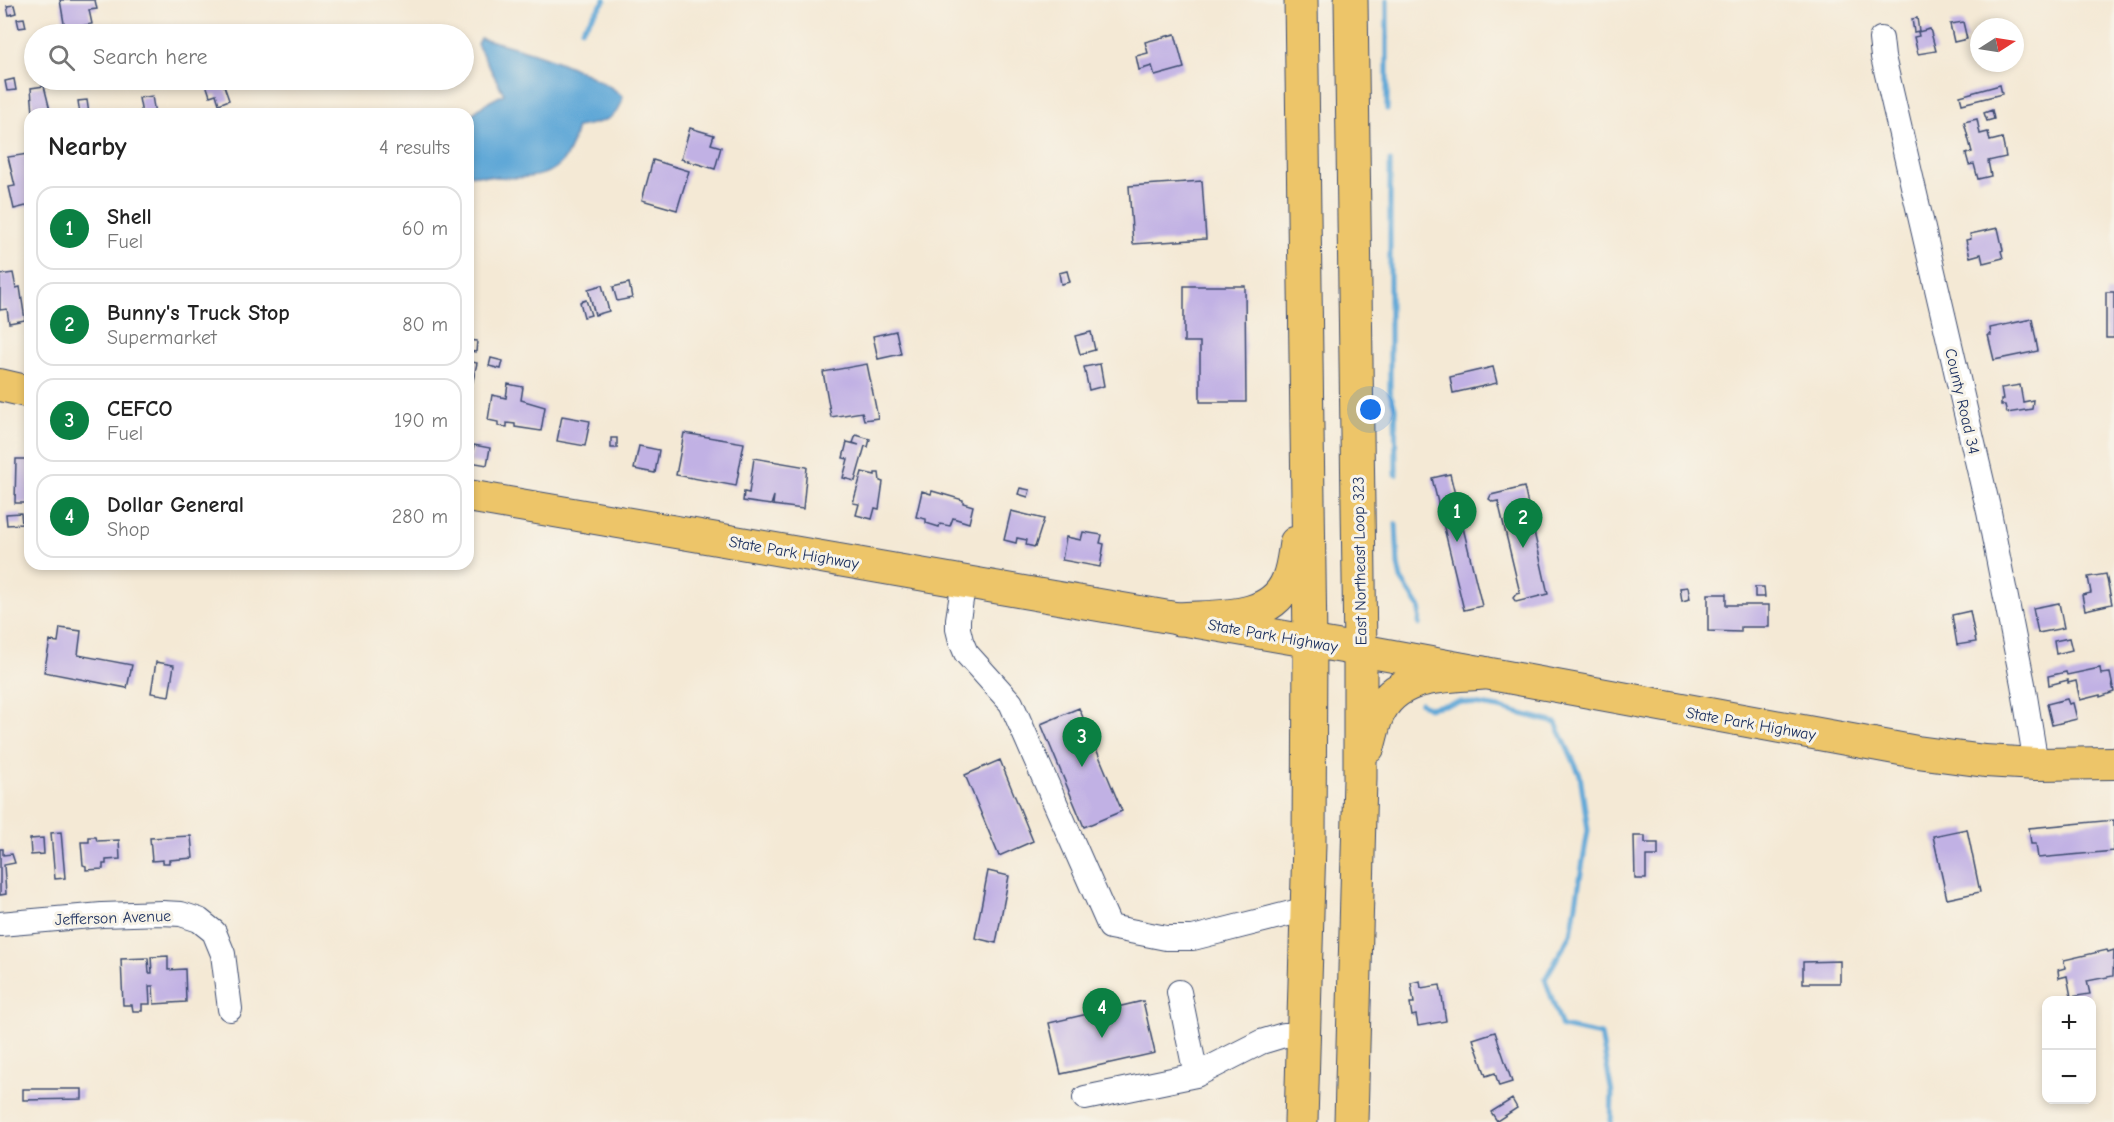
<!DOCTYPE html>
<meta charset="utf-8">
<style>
:root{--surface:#fff;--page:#f2f2f2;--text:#222;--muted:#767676;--line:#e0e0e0;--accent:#0b8043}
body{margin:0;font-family:"Comic Neue",sans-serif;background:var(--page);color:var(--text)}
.controls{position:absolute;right:18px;bottom:18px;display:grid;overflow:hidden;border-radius:12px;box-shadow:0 3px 9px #0003}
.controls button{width:54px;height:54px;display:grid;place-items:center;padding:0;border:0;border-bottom:2px solid var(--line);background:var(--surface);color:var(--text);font:30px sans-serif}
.compass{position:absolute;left:1970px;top:18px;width:54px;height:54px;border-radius:50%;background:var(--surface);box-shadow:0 3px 9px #0003;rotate:78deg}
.you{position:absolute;left:1371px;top:410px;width:21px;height:21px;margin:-15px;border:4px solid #fff;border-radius:50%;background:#1a73e8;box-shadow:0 0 0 9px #1a73e833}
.badge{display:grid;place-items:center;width:39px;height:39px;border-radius:50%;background:var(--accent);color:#fff;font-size:20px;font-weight:700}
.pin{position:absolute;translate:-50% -50px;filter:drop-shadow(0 2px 3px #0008)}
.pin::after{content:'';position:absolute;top:32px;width:21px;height:18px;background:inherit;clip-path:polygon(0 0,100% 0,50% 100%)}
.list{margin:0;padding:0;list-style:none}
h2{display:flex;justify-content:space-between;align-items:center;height:78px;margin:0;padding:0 24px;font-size:26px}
h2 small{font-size:20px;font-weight:400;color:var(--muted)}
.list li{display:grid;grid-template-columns:39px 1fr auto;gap:18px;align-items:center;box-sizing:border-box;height:84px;margin:0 12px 12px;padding:0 12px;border:2px solid var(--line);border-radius:18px}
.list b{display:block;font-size:22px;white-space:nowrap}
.list p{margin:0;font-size:20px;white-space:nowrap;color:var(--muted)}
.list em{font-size:20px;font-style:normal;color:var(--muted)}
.icon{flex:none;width:33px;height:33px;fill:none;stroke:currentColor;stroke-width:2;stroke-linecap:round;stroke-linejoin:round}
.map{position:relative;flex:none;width:2114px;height:1122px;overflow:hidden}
.search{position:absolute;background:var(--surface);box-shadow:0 3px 9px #0003;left:24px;top:24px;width:450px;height:66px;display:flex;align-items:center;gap:15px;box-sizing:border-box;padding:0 21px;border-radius:33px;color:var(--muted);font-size:22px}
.panel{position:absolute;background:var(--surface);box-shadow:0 3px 9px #0003;left:24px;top:108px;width:450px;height:462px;border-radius:18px}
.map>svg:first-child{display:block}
.water{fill:#60a8d7;stroke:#3e6c9a;stroke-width:1.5}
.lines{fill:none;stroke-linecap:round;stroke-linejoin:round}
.stream{stroke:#60a8d7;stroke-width:5}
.building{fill:#c1b1e4}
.minor-casing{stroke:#3c4b70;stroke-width:26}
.major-casing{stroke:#3c4b70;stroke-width:34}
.highway-casing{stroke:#3c4b70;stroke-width:35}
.minor{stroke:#fff;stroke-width:24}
.major{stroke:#edc569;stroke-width:32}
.highway{stroke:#edc569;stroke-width:33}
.labels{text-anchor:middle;stroke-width:6;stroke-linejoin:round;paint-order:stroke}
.street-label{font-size:16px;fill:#1b2f5e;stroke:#f7f3e8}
</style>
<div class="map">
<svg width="2114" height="1122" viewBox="0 0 2114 1122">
<rect width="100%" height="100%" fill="#f7f3e8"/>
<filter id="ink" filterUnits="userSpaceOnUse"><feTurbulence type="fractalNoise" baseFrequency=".0167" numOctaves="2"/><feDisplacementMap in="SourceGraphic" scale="12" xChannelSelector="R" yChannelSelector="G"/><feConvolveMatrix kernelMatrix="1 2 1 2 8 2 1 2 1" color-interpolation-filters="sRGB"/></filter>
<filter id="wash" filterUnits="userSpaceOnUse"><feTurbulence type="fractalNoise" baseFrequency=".008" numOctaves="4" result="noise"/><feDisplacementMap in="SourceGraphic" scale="24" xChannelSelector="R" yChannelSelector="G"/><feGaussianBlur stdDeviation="1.35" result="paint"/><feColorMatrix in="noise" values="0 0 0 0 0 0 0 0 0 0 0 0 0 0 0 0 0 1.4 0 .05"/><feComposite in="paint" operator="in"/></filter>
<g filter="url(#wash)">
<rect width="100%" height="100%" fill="#f4e9d5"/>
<path class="water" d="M480,38C520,48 559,59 596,79C606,85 616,89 623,97C619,121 598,123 577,127C573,140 570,155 559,165C540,184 493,177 469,174L468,117L485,104L504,94L477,44Z"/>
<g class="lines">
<path class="stream" d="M1387,0V109
M582,29L605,0
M1390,161V393L1395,407L1396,475
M1396,524L1398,565L1401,579L1420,608L1419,625
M1421,703L1428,708L1461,702L1499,708L1556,723L1580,775L1588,830L1571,934L1545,979L1562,1027L1601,1035L1612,1093L1611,1122"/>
</g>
<g id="blocks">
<path class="building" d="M60,0H95L97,9L89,10L92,24L65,29Z
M14,5L16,13L9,15L7,6Z
M24,18L26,27L19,28L17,19Z
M1917,18L1919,31L1914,32L1912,19Z
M1963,22L1967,39L1954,42L1950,24Z
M1930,29L1936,51L1918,54L1914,37L1919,36L1918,32Z
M1175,34L1184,68L1155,76L1152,66L1139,70L1136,56L1148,53L1145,42Z
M14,79L16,90L7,91L5,81Z
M208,80H222L229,100L219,104L216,94L210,96L205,81Z
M2000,85L2002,94L1962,104L1960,96Z
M44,86L51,114H33L31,88Z
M152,96L155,114H142L139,98Z
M87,100L89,114H80L78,101Z
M1992,110L1994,119L1987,121L1984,113Z
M1977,119L1980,134L1988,132L1990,141L2002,138L2006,157L1988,161L1991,176L1978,179L1974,164L1969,165L1966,154L1972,152L1964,122Z
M690,128L714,135L711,144L721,147L715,169L681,159Z
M28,154L30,159V205L14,209L9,187L15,186L8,157Z
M653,160L689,171L677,210L642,200Z
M1202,181L1206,239L1133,244L1129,186Z
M1998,228L2003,250L2001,251L2003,258L1983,263L1981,254L1970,257L1966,240L1971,239L1970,234Z
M1067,271L1070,282L1061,284L1059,273Z
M13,273L16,288L20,287L25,320L9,323L7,309L0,310V275Z
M629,283L632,298L617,301L613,287Z
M602,285L609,311L595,315L588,289Z
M1184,286H1245L1246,402H1200V342H1184Z
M2106,292H2114V338H2106Z
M586,300L591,315L584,317L580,302Z
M2032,319L2038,351L1994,360L1988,335H1991L1990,328Z
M896,331L901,354L878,359L873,336Z
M1091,332L1095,350L1080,354L1075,336Z
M468,340L477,341L476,352L468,351Z
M491,358L503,361L501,369L489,366Z
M468,361L477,363L469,398H468Z
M867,364L878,418L864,420L862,412L831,417L823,372Z
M1100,364L1104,386L1089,390L1084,367Z
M1493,367L1497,383L1453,393L1450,377Z
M508,384L523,387L521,400L545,407L541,431L515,427V424L507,423V427L498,426V422L488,420L492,395L506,398Z
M2020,385L2023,402L2033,400L2032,409L2007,413L2005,405H2001V400H2003L2001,388Z
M562,416L590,421L585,446L557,441Z
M684,433L744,443L736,486L676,475Z
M856,435L870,439L868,447L865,446L855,481L843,478L848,459L843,458L847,442L859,445L853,443Z
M611,438H617V448H611Z
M474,445L490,448L487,465L470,462Z
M639,446L659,450L655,473L634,469Z
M754,458L807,467L803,509L773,505L774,496L771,505L743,501L744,492L749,493Z
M16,459H26V461H30V503H15Z
M862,472L875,475V473H879L880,481L883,482L879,509L875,508L872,519L856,515L859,504L853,503Z
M1450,474L1482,606L1464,610L1432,478Z
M1524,487L1548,594L1516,602L1513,598L1516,594L1520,593L1498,501L1493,502L1489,499L1491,495Z
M1020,488L1030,490L1028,497L1018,494Z
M922,491L931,494L932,491L963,500V503L973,506L969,523L953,518L950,526L940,524L939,527L926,523V519L916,517Z
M1011,511L1044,519L1035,547L1026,545L1027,540L1017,538L1016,543L1004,540Z
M21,513L22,524L7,525L6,514Z
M1083,532L1102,535L1100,543L1104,544L1100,567L1062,560L1066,537L1081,540Z
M2106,574L2112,604L2085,610L2082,595L2091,593L2088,577Z
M1688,587L1690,599L1682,601L1680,588Z
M1755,587H1764L1765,597H1755Z
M1708,594H1726V605H1769V627H1741V632L1708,631Z
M2059,603L2064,628L2038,633L2033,608Z
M1970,611L1976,642L1957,645L1952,615Z
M60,628L81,631L78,655L132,665L127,688L44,672L50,641L58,642Z
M2069,638L2072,650L2056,654L2054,641Z
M156,662L174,665L169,696L151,693Z
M2100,668L2101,674L2110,673L2114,692L2100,697V695L2080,700L2076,681L2068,683V680L2049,685L2048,676L2066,672L2067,675Z
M2067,699L2069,704L2073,703L2077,719L2052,725L2047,704Z
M1079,708L1122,811L1084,827L1041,724Z
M1000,760L1033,841L999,856L965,775Z
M2114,820V851L2038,858L2036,844H2031L2029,828Z
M1967,829L1980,892L1947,899L1933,836Z
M61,832L65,878L55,879L51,833Z
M191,836L193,858L169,860V863H163V860L152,861L150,838Z
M1634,836H1645V843H1658V856H1646V879H1635Z
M89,837H96L97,841L119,840L120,859L106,860V864H103V869L86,870V866L83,865L81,842H89Z
M43,838L44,854L31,855L30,839Z
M0,849H3V855L12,854L15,863L4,865L6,894L0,895Z
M988,871L1009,876L996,943L975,938Z
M2107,950L2108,952L2114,950L2113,976L2087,981L2090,994L2071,997L2067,976L2059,978L2058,970L2065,968L2064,960Z
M168,956V970L185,969L186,1002L154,1004L153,986H149L150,1004H142V1011H133L132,1005H123L121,959L148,958L149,973H152L151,957Z
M1840,961V983H1803V962Z
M1420,981L1421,988L1440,985L1446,1021L1418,1026L1416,1015L1412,1016L1410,1003H1414L1411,983Z
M1143,1001L1155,1053L1061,1074L1049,1023Z
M1495,1032L1512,1082L1499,1086L1495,1073L1486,1076L1473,1039Z
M23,1089H82V1099L23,1100Z
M1512,1099L1517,1108L1497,1121L1491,1112Z"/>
</g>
</g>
<g filter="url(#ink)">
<use href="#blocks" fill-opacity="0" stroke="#3c4b70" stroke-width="1.5"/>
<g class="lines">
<g class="minor-casing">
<path id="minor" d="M1881,39L1883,57L1989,512L2023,684L2036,764
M964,581L958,619V629L961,641L966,653L1011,703L1110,927L1166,938H1193L1307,909
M0,924L102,915L162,913L181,914L199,920L214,932L223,954L230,1009
M1179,992L1196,1075
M1085,1098L1196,1075L1261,1042L1284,1035H1304"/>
</g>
<g class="major-casing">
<path id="major" d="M0,385L30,392
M468,496L1360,650L1917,752L1985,761L2036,764L2114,763"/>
</g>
<g class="highway-casing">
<path id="highway" d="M1351,0L1360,650V778L1351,1122
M1179,619C1215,616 1272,622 1288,580C1293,568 1294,555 1296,543
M1368,747C1371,737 1373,725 1377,716C1395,673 1445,676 1483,673
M1301,1122L1309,843L1310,642L1301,0"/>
</g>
<use href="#minor" class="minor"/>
<use href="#major" class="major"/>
<use href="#highway" class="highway"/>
</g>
</g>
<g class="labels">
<g class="street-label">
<text transform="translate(1963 401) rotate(77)" y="6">County Road 34</text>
<text transform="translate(794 552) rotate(10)" y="6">State Park Highway</text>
<text transform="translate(1359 561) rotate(-91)" y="6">East Northeast Loop 323</text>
<text transform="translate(1273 635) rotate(10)" y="6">State Park Highway</text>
<text transform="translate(1751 723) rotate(10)" y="6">State Park Highway</text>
<text transform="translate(113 917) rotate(-2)" y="6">Jefferson Avenue</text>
</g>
</g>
</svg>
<div class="controls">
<button>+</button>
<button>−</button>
</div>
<svg class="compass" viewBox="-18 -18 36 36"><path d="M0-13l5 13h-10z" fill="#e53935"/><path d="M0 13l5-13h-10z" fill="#767676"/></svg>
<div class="you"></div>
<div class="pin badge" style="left:1457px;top:542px">1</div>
<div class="pin badge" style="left:1523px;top:548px">2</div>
<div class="pin badge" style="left:1082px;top:767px">3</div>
<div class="pin badge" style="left:1102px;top:1038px">4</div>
<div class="search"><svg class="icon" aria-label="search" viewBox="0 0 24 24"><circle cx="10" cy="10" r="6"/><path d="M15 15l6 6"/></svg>Search here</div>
<section class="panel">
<h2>Nearby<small>4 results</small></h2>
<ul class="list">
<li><span class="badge">1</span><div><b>Shell</b><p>Fuel</p></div><em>60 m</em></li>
<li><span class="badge">2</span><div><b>Bunny's Truck Stop</b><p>Supermarket</p></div><em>80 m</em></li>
<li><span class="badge">3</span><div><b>CEFCO</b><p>Fuel</p></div><em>190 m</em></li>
<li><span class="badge">4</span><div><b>Dollar General</b><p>Shop</p></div><em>280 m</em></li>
</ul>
</section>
</div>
